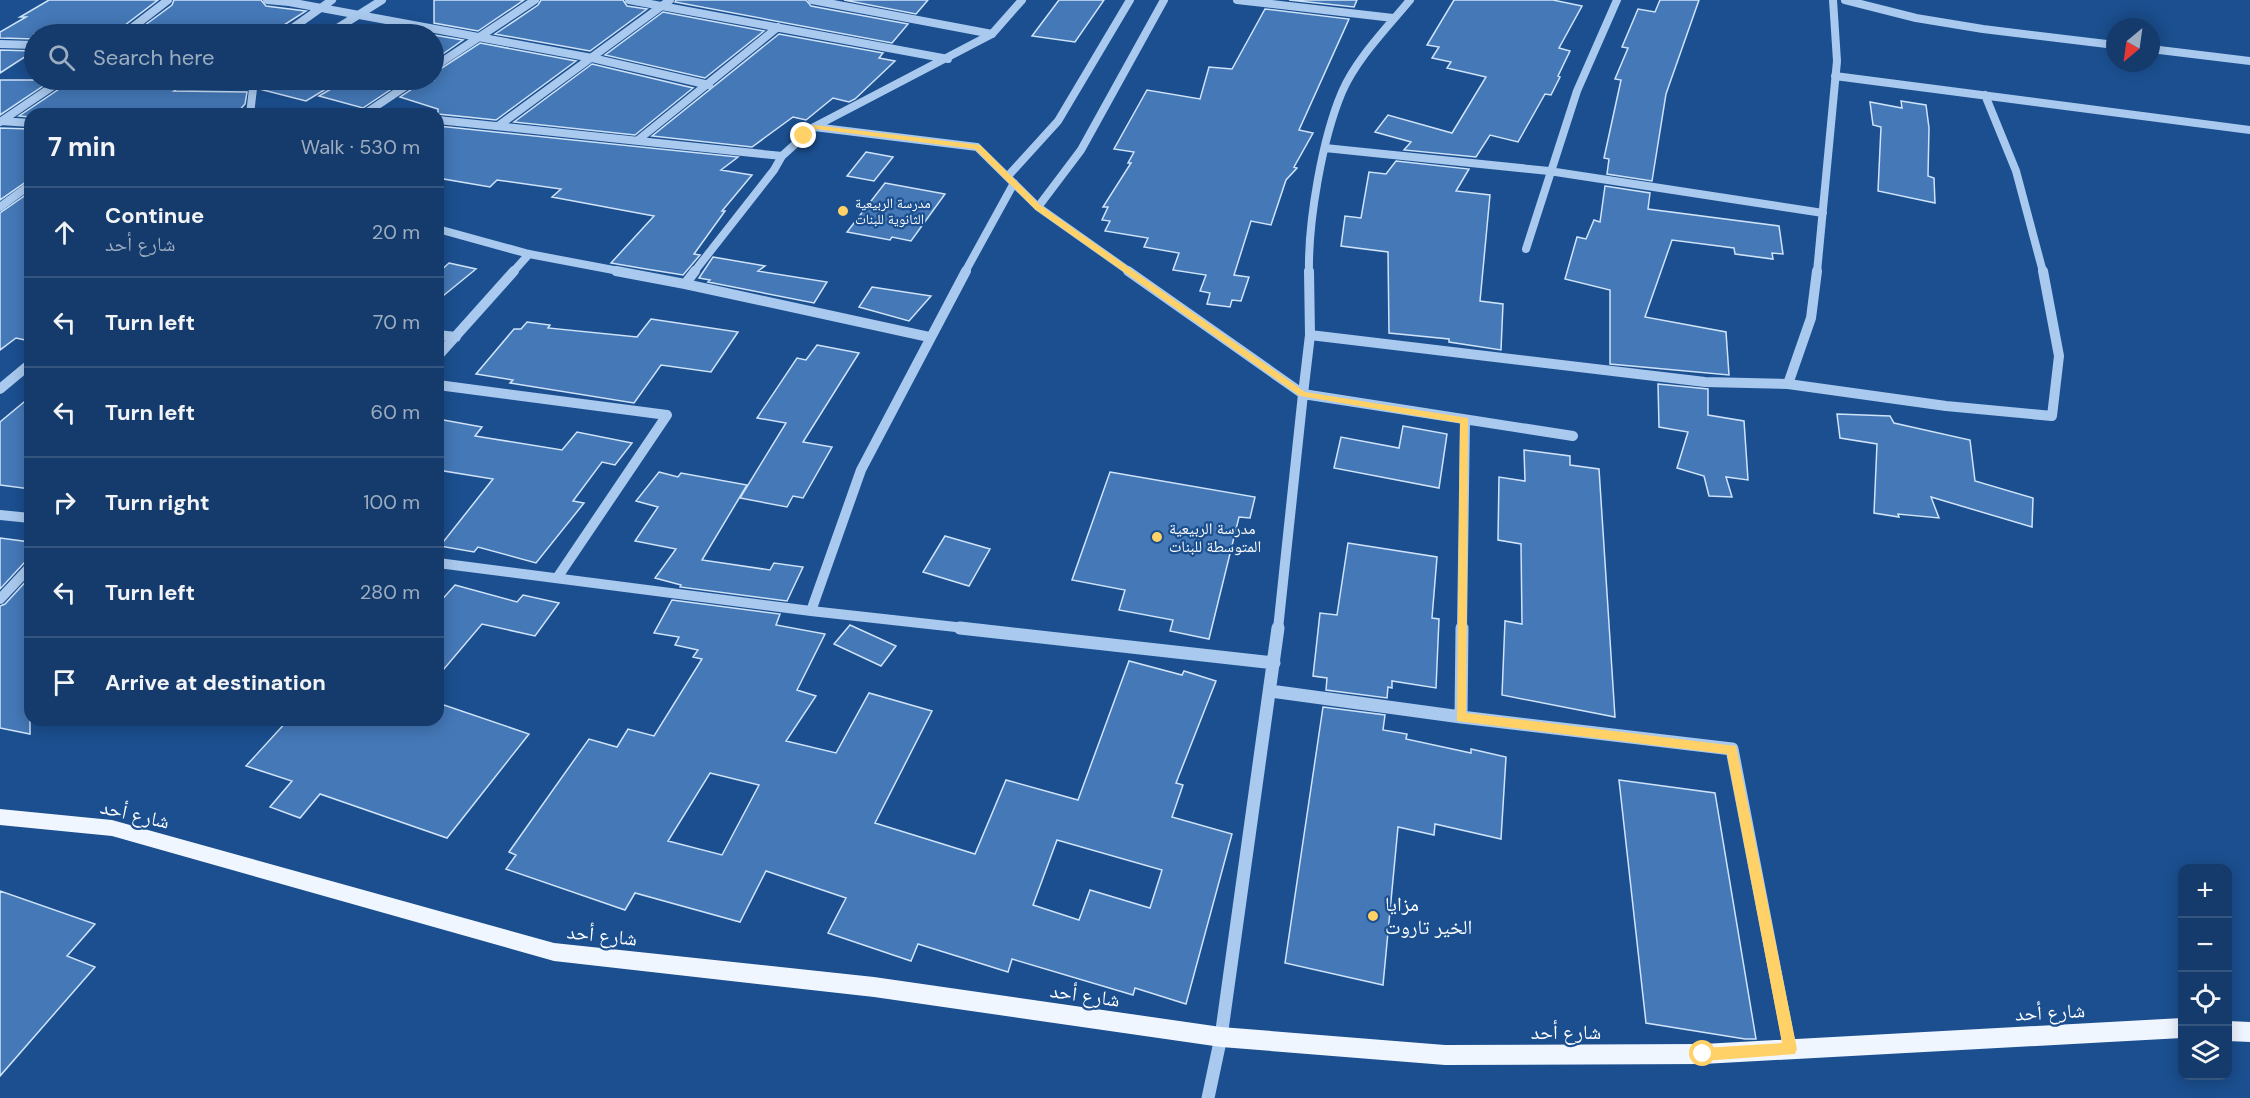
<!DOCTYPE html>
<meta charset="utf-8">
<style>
:root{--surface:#143b6b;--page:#214673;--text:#f1f3f6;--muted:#9dadc1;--line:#33557e}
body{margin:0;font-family:"DM Sans","Noto Naskh Arabic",sans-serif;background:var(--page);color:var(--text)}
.controls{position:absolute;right:18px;bottom:18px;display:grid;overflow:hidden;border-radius:12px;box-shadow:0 3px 15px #0003}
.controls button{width:54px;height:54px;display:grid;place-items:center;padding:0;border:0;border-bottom:2px solid var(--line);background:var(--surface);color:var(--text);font:30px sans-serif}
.compass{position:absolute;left:2106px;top:18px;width:54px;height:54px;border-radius:50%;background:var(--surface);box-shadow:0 3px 15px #0003;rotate:209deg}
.stop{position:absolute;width:18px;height:18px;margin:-14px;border:4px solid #ffd166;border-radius:50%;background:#fff}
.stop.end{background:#ffd166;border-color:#fff;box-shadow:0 2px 6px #0008}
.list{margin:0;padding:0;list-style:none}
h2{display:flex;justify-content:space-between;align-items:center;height:78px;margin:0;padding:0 24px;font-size:26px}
h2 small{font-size:20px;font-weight:400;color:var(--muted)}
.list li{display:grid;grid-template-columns:39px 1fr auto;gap:18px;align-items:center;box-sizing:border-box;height:90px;padding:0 24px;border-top:2px solid var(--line)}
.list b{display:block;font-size:22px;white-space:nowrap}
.list p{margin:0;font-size:20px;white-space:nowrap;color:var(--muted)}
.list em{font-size:20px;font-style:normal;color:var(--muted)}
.icon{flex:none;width:33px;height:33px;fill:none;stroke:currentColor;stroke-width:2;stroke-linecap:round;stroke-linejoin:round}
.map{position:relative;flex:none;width:2250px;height:1098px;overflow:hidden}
.search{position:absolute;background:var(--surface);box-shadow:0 3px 15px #0003;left:24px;top:24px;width:420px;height:66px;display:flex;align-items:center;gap:15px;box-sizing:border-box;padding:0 21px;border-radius:33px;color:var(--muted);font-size:22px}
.panel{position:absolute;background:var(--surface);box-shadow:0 3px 15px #0003;left:24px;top:108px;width:420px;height:618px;border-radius:18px}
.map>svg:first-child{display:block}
.building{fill:#4478b7;stroke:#cfe3fa;stroke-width:1.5;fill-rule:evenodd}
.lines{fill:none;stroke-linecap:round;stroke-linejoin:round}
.minor-far2{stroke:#a9c9ee;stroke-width:8}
.minor-far1{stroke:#a9c9ee;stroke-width:10}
.minor{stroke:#a9c9ee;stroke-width:13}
.major{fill:#f0f6ff;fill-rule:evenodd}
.route{fill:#ffd166}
.poi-dot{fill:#ffd166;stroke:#1b4f8f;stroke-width:2}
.labels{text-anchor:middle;stroke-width:4.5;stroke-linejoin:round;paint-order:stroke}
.far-poi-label{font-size:14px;fill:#fff;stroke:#1b4f8f;text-anchor:start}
.poi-label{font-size:16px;fill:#fff;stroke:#1b4f8f;text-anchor:start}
.near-street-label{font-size:20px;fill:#fff;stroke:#1b4f8f}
.near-poi-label{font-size:20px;fill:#fff;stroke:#1b4f8f;text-anchor:start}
</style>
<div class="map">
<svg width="2250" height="1098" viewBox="0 0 2250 1098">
<rect width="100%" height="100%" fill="#1b4f8f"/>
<path class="building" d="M49,0H158L120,29L118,34H34V39L0,38V32L26,17H20Z
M174,0H261L266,6L306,11L270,34H133L172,5Z
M434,0H524L478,31L434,23Z
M541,0H623L627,6L647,9L590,51L495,34L538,5Z
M676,0H806L811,6L908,24L892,43L675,2Z
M844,0H928L916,14Z
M1059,0H1104L1075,42L1032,36Z
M1289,0H1357L1354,7Z
M1454,0H1553L1582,6L1559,48L1570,51L1558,76L1560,77L1551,95L1545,94L1518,142L1490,135L1476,157L1404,150L1411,142L1375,132L1388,115L1452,133L1486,77L1447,68L1451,62L1432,58L1439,47L1427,45Z
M1660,0H1699L1666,94L1652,181L1607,174L1609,159L1604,158L1621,80L1615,79L1628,48L1622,47L1638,9L1655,12Z
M1265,9L1349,19L1299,130L1313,133L1294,167L1297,168L1286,180L1271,225L1251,221L1234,275L1249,277L1241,301L1232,300L1230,307L1207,304L1210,293L1200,291L1206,275L1173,270L1179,253L1144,247L1148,238L1105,231L1110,221L1102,220L1108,207H1103L1131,163H1128L1134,152L1114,149L1147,90L1200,99L1209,67L1232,69Z
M663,12L764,31L705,78L605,55Z
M779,34L883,53L879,58L895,61L855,99L849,102L833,98L806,120L793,117L752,147L652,136Z
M434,35L463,40L434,60Z
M480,43L576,61L496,120L438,114V109L400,97L418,85L421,80H434V73Z
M0,50L34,51L0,73Z
M592,64L693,88L635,135L514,122Z
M0,80H52L0,115Z
M68,80H190L174,91L247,92L245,104L237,113L30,114V117L19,116L65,85Z
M260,80H305L331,86L306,101L259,89Z
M346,80H405L363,108L319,96Z
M1901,101L1926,105L1929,128L1928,176L1934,178L1935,203L1878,191L1881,127L1873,125L1870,102L1902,108Z
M438,126L738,157L721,170L752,175L722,211H725L694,254L700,255L683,275L646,269L611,263L654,216L552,197L561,189L497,180L490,187L438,178Z
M0,128L30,129V179L0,200Z
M866,152L893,157L874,181L847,176Z
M1396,161L1469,169L1456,191L1490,195L1480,301L1503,304L1501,350L1449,342V339L1389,333L1388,252L1341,246L1345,216L1361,218L1369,172L1386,174Z
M885,183L945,194L911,241L892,237L890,240L847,232Z
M1605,186L1650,193L1648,209L1779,226L1783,254L1772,253L1773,259L1735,254L1734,248L1672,240L1645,317L1726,332L1729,375L1610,364V290L1565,279L1577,237L1586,239L1594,220L1600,222Z
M30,192V341L16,338L0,350V213Z
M713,257L765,266L758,271L827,282L814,303L708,282L710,280L699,278Z
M449,263L476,269L438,300V273Z
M872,287L931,296L909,321L859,307Z
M651,319L738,332L711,372L661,365L634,403L510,383L513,380L476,374L514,329H521L527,322L550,325L548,328L637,337Z
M817,345L859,353L803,442L832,447L803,498L793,496L787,507L740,498L786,423L757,418L797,358L806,360Z
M1658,384L1708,389V415L1744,421L1748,480L1726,477L1732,497L1709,496L1704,476L1677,468L1688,432L1659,427Z
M30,397V489L0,485V422Z
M1837,414L1890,416L1894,423L1970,440L1975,481L2033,498L2032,527L1931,497L1939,518L1898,514L1899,517L1874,513L1877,444L1840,438Z
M438,419L482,427L475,436L562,450L577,432L632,443L615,465L602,462L573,501L584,503L536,563L478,547L474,552L440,546L493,479L438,470Z
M1403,426L1447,434L1439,488L1334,468L1341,437L1399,448Z
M1524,450L1570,456V465L1599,469L1615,717L1502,695L1505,621L1522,624L1521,544L1498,540L1499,477L1525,481Z
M659,472L678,477L681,473L747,485L702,560L770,570L774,563L803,567L787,601L680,587L681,585L655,578L676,549L635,541L658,507L636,501Z
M1110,472L1255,497L1250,518L1239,517L1209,639L1170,631L1173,620L1119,610L1125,590L1072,580Z
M945,536L990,549L969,586L923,572Z
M0,538L30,542V560L25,562L0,589Z
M1348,543L1437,557L1432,618L1439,619L1436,688L1392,681V688L1388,687L1387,698L1326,690L1327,678L1313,676L1320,613L1337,615Z
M30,577V734L0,728V606L5,604Z
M455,585L517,602L523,595L559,603L535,636L482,624L438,676V604Z
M672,600L780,614L776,625L825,634L797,690L816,696L786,741L836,753L869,693L932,711L875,823L975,854L1006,780L1078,800L1129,661L1182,675L1184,671L1216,681L1176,783L1183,785L1172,817L1232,834L1186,1004L1135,988L1133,995L1012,959L1008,972L918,944L911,961L828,933L846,898L766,871L740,922L635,893L625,910L506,869L516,855L509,852L589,739L617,747L628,729L654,736L702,659L693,657L698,650L675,645L679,637L654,633ZM710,773L759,785L722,855L668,841ZM1057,840L1162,870L1150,908L1090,890L1079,920L1033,905Z
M850,625L896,646L881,666L834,644Z
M438,703L529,734L447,838L320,794L300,818L270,807L292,781L246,766L288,720H438Z
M1323,707L1385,715L1383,730L1407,734L1406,739L1471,753V749L1506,757L1501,839L1435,824L1434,835L1398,827L1383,985L1285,963Z
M1619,780L1715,793L1756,1039H1745L1646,1023Z
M0,891L95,924L67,956L95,967L0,1076Z"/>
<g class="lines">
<path class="minor-far2" d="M267,0L289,2L592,58L709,85
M629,0L948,59
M812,0L992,34
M1237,0L1393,18
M1845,0L1916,18L1983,29L2115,45
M124,34L168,0
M284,34L332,0
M328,34L382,0
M0,44L34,45
M2151,49L2250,61
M434,67L535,0
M1835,76L2250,130
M1985,95L2016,171L2043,272
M366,113L415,80
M250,114L254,80
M268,114H374
M438,120L782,156L814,127L992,34L1022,0
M0,121L30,123
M0,122L62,80
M498,126L670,0
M814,127L977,147L1038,207L1130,272
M638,140L778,27
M1325,148L1549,171L1823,213
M1008,176L1058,121L1130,0
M0,207L30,185
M1038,207L1081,150L1164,0
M438,229L529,254L624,272
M1526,249L1577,91L1617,0
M513,272L529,254
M694,272L774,170L782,156
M965,272L1014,183
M1309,272C1308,222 1322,139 1342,92C1357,58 1386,29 1410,0
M1817,272L1837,61L1833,0"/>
<path class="minor-far1" d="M616,271L685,284L695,271
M1128,271L1303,394L1278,629
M1309,271L1310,335
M685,284L929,337
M438,335L456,337
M438,356L514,271
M1788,384L1811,318L1817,271
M438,385L667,415L557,578
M0,389L30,364
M1573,436L1303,394L1310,335L1705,382L1788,384L1946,406L2052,416L2059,356L2043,271
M0,515L30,518
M438,563L811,611L974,629
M0,599L30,567
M811,611L861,470L966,271
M1462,629L1465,420"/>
<path class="minor" d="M960,628L1274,663
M1270,691L1461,717L1732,749L1790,1049
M1461,717L1462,628
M1208,1098L1221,1037L1278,628"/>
<path class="major" d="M0,809L112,820L554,943L874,977L1221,1027L1445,1045L1703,1044L2182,1018V1038L1703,1064L1445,1065L1221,1047L874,997L554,961L112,836L0,825Z
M2228,1021L2250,1022V1042L2228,1041Z"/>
</g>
<path class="route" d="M814,125L980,145L1040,205L1305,392L1468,418L1466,713L1736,746L1797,1049L1795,1054L1703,1061L1699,1059L1697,1054L1699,1050L1703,1048L1782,1043L1727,754L1457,721L1460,423L1300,396L1035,209L975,149L816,129L807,137H802V134Z"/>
<g class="poi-dot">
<circle cx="843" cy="211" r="6"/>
<circle cx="1157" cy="537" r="6"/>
<circle cx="1373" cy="916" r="6"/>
</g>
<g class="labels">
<g class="far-poi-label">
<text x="855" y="208">مدرسة الربيعية<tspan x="855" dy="16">الثانوية للبنات</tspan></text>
</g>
<g class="poi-label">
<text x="1169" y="534">مدرسة الربيعية<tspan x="1169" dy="18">المتوسطة للبنات</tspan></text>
</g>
<g class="near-street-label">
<text transform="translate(135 814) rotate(13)" y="7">شارع أحد</text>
<text transform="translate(602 935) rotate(6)" y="7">شارع أحد</text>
<text transform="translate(1085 995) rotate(8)" y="7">شارع أحد</text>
<text transform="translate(2050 1012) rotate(-3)" y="7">شارع أحد</text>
<text x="1566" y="1039">شارع أحد</text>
</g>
<g class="near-poi-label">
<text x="1385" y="911">مزايا<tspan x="1385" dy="23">الخير تاروت</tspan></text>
</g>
</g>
</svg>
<div class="controls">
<button>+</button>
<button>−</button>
<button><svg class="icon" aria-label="locate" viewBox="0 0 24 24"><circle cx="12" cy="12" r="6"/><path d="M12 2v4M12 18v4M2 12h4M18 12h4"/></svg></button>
<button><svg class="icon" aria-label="layers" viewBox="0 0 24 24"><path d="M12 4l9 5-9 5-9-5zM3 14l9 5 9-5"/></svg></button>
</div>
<svg class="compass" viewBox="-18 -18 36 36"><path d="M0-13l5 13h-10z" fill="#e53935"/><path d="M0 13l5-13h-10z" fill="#9dadc1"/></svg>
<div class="stop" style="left:1703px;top:1054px"></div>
<div class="stop end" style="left:804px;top:136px"></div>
<div class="search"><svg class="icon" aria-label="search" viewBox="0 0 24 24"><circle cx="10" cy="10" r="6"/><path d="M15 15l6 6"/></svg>Search here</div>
<section class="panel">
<h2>7 min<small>Walk · 530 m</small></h2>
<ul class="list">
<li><svg class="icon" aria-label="ahead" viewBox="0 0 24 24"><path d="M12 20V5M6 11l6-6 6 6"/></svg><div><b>Continue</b><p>شارع أحد</p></div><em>20 m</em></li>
<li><svg class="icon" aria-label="left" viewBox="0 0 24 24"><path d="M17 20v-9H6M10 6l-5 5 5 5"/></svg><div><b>Turn left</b></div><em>70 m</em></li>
<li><svg class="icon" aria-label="left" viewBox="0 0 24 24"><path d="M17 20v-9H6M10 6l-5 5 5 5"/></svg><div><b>Turn left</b></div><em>60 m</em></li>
<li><svg class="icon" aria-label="right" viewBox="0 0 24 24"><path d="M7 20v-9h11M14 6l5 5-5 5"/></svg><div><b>Turn right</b></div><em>100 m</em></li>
<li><svg class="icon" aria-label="left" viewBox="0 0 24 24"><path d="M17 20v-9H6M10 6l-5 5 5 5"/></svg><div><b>Turn left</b></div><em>280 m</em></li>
<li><svg class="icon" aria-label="arrive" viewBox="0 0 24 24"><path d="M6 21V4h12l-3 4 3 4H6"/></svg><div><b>Arrive at destination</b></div></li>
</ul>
</section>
</div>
